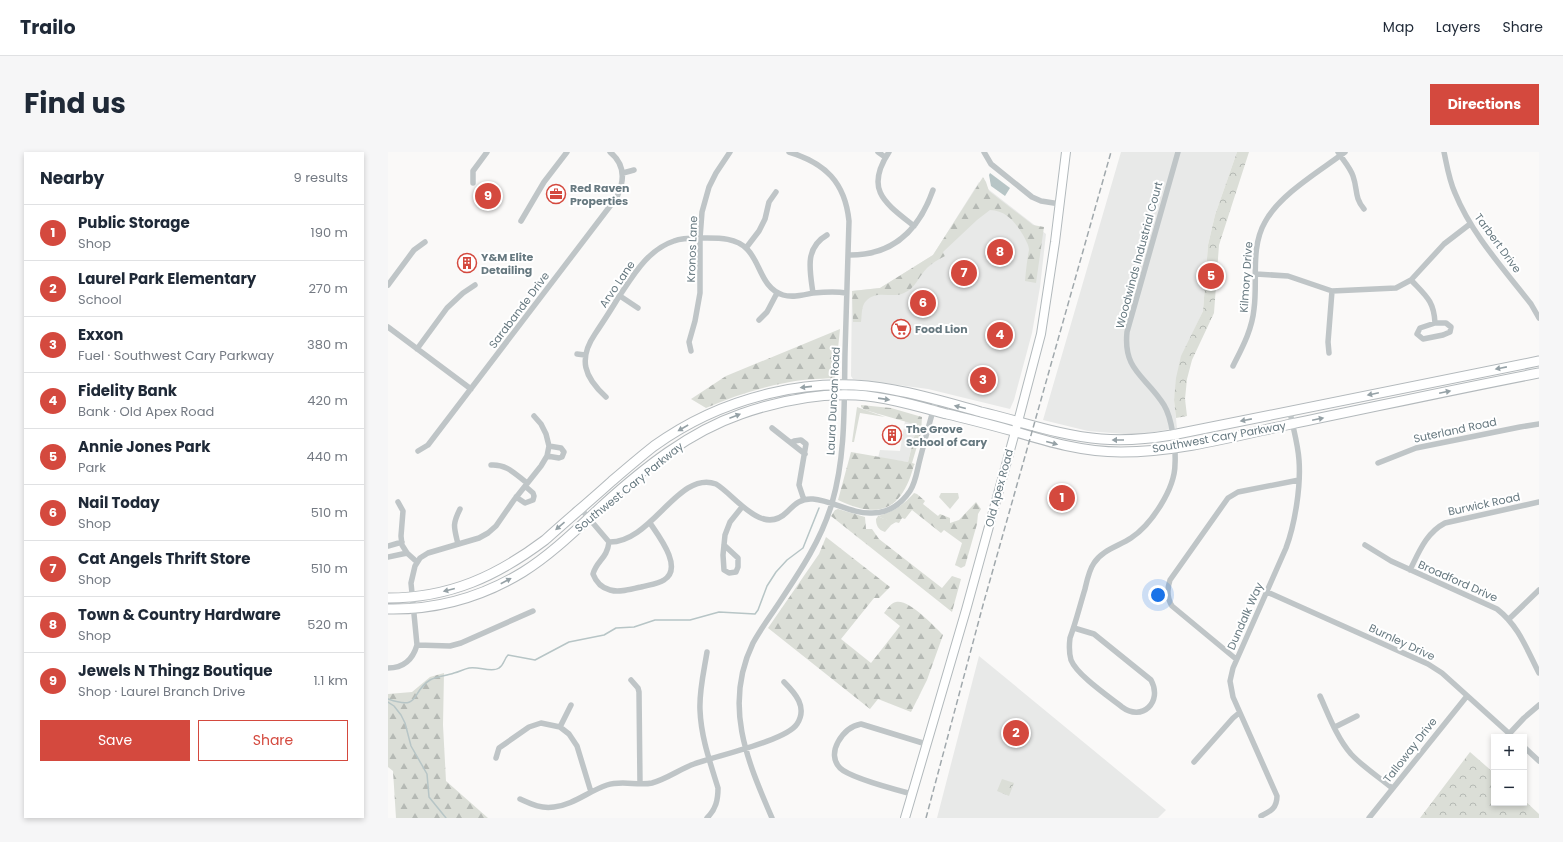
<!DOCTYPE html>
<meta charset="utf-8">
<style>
:root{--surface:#fff;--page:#f6f6f7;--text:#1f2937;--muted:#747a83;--line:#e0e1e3;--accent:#d4493e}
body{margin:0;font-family:Poppins,sans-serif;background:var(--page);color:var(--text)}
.controls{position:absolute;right:12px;bottom:12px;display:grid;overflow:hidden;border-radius:0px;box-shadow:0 2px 6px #0003}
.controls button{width:36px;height:36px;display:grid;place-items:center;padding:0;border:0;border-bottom:1px solid var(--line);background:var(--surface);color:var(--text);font:20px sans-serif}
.you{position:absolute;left:770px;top:443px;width:14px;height:14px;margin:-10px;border:3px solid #fff;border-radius:50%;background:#1a73e8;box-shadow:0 0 0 6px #1a73e833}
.badge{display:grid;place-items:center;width:26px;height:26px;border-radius:50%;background:var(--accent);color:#fff;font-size:13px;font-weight:700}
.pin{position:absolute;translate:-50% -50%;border:2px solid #fff;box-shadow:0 1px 4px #0006}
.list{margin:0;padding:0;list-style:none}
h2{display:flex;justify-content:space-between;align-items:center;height:52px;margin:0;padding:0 16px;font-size:17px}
h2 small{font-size:13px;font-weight:400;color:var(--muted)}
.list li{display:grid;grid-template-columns:26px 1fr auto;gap:12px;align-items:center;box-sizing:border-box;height:56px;padding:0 16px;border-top:1px solid var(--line)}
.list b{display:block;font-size:15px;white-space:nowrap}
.list p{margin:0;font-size:13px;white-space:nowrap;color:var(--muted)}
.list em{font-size:13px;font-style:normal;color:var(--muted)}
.actions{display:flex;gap:8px;padding:12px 16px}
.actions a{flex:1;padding:9px 0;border:1px solid var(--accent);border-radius:0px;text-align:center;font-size:14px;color:var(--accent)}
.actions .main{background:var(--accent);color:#fff}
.map{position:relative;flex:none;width:1151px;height:666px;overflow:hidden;border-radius:0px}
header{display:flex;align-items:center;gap:24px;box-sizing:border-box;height:56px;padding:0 20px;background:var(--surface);border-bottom:1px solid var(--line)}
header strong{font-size:19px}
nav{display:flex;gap:22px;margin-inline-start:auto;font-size:14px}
.intro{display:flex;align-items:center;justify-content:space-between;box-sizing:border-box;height:96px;padding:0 24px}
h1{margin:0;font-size:28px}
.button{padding:10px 18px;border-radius:0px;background:var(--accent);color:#fff;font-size:14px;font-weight:700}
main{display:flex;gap:24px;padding:0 24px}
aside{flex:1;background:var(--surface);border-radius:0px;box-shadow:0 2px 6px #0003}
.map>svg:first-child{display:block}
.built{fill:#e8e9e8}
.grass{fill:#dbded7}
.forest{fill:url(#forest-firs)}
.park{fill:url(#park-crowns)}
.water{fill:#b7c5c6}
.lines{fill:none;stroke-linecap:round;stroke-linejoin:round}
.stream{stroke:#b7c5c6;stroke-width:1.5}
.secondary-casing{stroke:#b2b9bc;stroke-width:10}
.primary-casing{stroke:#b3b9bc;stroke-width:11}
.minor{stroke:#bfc5c7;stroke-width:5.5}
.secondary{stroke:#fff;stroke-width:8}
.primary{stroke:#fff;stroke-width:9}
.rail{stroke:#a0a8ac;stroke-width:1.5;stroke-dasharray:6 3;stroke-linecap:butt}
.oneway{fill:#95a1a6}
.labels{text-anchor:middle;stroke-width:4;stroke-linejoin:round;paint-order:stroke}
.poi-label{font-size:11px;font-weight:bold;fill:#677980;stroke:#fff;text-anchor:start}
.street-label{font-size:11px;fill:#677980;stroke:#fff}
</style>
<header>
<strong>Trailo</strong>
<nav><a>Map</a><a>Layers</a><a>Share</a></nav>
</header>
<div class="intro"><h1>Find us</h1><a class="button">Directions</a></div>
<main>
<aside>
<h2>Nearby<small>9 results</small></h2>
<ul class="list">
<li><span class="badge">1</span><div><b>Public Storage</b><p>Shop</p></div><em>190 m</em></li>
<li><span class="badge">2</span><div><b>Laurel Park Elementary</b><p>School</p></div><em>270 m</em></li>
<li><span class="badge">3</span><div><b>Exxon</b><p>Fuel · Southwest Cary Parkway</p></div><em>380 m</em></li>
<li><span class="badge">4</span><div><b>Fidelity Bank</b><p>Bank · Old Apex Road</p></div><em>420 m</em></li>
<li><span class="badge">5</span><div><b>Annie Jones Park</b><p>Park</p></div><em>440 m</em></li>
<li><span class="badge">6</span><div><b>Nail Today</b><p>Shop</p></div><em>510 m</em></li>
<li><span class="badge">7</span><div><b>Cat Angels Thrift Store</b><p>Shop</p></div><em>510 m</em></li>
<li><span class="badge">8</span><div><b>Town &amp; Country Hardware</b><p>Shop</p></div><em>520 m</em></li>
<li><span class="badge">9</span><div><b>Jewels N Thingz Boutique</b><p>Shop · Laurel Branch Drive</p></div><em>1.1 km</em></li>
</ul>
<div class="actions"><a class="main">Save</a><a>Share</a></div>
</aside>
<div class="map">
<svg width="1151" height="666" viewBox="0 0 1151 666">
<defs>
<pattern id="forest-firs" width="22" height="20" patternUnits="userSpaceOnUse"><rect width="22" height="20" fill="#dbded7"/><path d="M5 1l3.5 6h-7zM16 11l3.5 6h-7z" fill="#b5b9b4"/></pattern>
<pattern id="park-crowns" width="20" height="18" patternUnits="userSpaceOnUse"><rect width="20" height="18" fill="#dbded7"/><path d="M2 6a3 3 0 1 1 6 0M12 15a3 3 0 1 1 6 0" fill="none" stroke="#b5b9b4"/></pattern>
</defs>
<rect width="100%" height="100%" fill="#faf9f8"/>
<path class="built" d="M733,0H849L827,63L820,93L815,159L794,204L786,248L789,276L748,283L700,279L655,268Z
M591,30L658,82L652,135L644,181L626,248L622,257L540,237L465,227L463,224L464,139L492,136L545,103Z
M517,269L529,272L520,310L490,306L492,298L512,299Z
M591,504L778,658L770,666H549Z"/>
<path class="grass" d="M469,255L497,265L472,261L466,290H464Z
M553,341H570L571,346L562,357L551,345Z
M490,364C496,368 502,367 508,370L503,373L497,380C490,378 488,373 488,367Z"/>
<path class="forest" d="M595,25L598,30L601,39L645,73L656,75L648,131L637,129C638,118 639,108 641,98C641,93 637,87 635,83C627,70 619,59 602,58L589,68L555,100L557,104C551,107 544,111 539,116C531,124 527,137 516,141C504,147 489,137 478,149C473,154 474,163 473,170H465L464,139L492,136L545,103Z
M452,177L447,226C430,227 413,227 397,231C370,236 343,245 318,256L303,247L338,224Z
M473,253L503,256L534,265L533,281L524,311L527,312L526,313C514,358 492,368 450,348L463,300L520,310L529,273L477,258L473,255Z
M526,341L529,342L537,349L535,352L550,364L552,362L562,366V371L571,368L588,350L593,357L590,362L589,372L577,414L573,416L567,413L574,391L556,378L553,381L524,358L517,367L514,366L511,371C504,369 496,368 490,364C507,359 514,354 526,341Z
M450,357L477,365L478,377H484L491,387L554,436L564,424L573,427L564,460L443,364L447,358Z
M438,385L502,435L491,446H486L453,487L483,511L512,474L496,461C499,457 503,451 508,450C521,447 546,474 555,483L539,528L523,560L490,547L482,557L380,476L431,402Z
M56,521L55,573L58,629L100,666H8L5,619L0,615V542L24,540L42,525Z"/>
<path class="park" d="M849,0H861L831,93L826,161L804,208L799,227L797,247L799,264L788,266L786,248L788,226L793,204L815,159L820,93L827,63Z
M1082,600L1106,621V651H1136V648L1151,662V666H1032Z
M614,627L626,631L621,644L609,639Z"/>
<path class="water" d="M602,21L622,36L617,44L603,34L601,23Z"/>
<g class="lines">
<path class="stream" d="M0,547C34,559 22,540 42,528C49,524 58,524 66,521C71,520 76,517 81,516C90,514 104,521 111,516C116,513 116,507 120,503L147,508L181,490L216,483L228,476L246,475L267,468H302L331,460L367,462L370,458L379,434L388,420L399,408L415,396L431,356
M0,550L6,554L13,563L17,571L23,594L39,622L41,645L58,666"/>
<g class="secondary-casing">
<path id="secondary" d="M517,666L578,458L632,262L653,182L667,90L678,0"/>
</g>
<g class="primary-casing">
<path id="primary" d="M0,446C62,446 109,424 157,388C179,368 202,349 224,329C238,317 252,305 266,294C334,245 424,222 506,238C535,243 564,252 593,260C632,269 672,284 713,287C737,289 760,287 784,283L1151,209
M0,457C48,458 94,445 135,420C164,402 190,376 215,353C256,316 301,280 353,262C390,249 430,241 468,243C499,245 529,254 559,262C581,267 603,273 625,279C661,290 695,300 733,300C790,300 848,284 903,272C986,255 1068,237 1151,221"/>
</g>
<path class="minor" d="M490,0L497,5
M501,0C476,38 497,51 526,74
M596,0L603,12L644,45L653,49L672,52
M950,0C955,8 962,15 965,24C970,38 966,45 976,57
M1056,0C1059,14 1061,28 1067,41C1084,83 1116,117 1143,152L1151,166
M235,21L246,18
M85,31V19L99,0
M133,69L156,30L179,0
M358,96L371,79L377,67L381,50L388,40
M460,103C505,104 531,78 545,38
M868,122L900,124L944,139L1008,136L1023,128L1056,92L1082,72
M1023,128C1038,144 1046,149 1047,171H1058L1063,175L1062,180L1055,183L1035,187L1029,182L1032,176L1047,171
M0,133L26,98L37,90
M425,141C422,119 416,96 439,83
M232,144L250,156
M371,168L379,160L389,141
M0,175L83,237
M29,197L59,156L75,141L87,133
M303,199L301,190L307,169L312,141V86L314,60L321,35L328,21L342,0
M941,201L940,190L944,139
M189,202L197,203
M845,214C854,196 864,178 866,157C870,129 862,96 877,70C892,42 932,19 957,0
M218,245C196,225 190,207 207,182C215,170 223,158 230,146C245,124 259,98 286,89C296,85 308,86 319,86C332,86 348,86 359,97C373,111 373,136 395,143C405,146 415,143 425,141C436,140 447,139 458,141
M384,276L403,291L406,289L413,288L418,292L411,333L416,348
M403,291L417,302
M30,299L40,293L229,45C237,28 237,12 222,0
M159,304L171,306L174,305L176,300L173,296L161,294
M990,311L1028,296L1132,275L1151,272
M103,313C119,312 127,322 139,331
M128,345L137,351L145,348L146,344L145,341L137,334
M10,350L15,359L13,384L14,393L19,401L29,410
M193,357L221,390C264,391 290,318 328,332C348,344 374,385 399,360C407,352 413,346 425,347C445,349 464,362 484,361C500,361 513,352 522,339C528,330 529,318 532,307C537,288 542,268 548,249
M221,390C219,407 209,408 205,422C208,430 214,436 222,438C232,441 243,437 253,435C260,433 270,432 276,428C296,416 270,383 262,371
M70,392C66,375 64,373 72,357
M336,393L350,406V415L348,420L341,421L336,418L335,403L337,383L342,370L354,355
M977,393L1003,409L1109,457C1131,474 1139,498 1151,521
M0,394L14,390
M0,405L19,401
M1022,418C1031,400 1038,381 1057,371L1151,350
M879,440L1040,512L1054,521L1125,585
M1121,467L1151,438
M686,476L706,482L763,528C775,550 754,570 734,555C720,544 689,523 683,508C681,501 681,494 682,486C688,470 692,453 697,437C699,428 701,418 706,411C714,398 731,394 743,386C763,373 787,337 787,312C788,297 784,266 776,253C758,224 735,219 739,180L790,0
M29,493L62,494L73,491L145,459
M319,500C316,519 311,539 312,558C313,585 322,610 330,636C330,648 328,657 319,666
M848,507L784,454C779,446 779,437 782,428L840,346L850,340L911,328
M0,516C16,516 25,507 29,493L23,431L27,414L32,406L40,401L91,386L100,381L108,374L126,348L153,314L159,304L161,294L158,282L153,272L146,264
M243,528L250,536L251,540L252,631
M932,544C941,564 949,586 963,602C975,615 991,625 1004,636
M172,575L183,553
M947,575L969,564
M1121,582L1136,566L1151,553
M1136,595L1151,609
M108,606L111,596L141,575L153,571L172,575L181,582L189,594L203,640
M806,610L845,566L851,561
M524,642C509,638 462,626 452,616C445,609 445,599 450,590C455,581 462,574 473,572L538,592
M132,647C143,652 153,657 166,655C185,653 201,639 219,633C234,628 250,634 264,631C279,627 292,617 306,612C327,604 398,589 409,572C420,555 407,541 396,530
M873,664C883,659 889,656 889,644L845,545L842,529L845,516L898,396C907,372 913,334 911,308C910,292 905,276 902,260
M384,666C359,608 335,553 365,491C372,478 381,466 389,454C411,421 433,389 444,351C458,303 456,251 457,201C458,157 460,113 461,69C457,30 437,11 401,0
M981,666L1079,544"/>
<use href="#secondary" class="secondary"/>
<use href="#primary" class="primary"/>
<path class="rail" d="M538,666L595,453L723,0"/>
</g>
<defs><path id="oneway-solid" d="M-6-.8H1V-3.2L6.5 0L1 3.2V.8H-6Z"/></defs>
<g class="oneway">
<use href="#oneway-solid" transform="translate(1113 216) rotate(169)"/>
<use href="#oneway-solid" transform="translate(418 235) rotate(174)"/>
<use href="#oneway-solid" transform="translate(1057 240) rotate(-12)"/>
<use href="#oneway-solid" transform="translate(985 242) rotate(168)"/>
<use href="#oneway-solid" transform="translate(496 247) rotate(8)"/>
<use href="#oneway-solid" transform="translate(572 255) rotate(-166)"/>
<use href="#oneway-solid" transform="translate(347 264) rotate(-21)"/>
<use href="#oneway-solid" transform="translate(930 267) rotate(-12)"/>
<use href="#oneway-solid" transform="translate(858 268) rotate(169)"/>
<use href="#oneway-solid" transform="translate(295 276) rotate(150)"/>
<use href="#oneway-solid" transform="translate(730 288) rotate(-180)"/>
<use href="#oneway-solid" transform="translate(664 291) rotate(15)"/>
<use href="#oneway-solid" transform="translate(172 374) rotate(139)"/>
<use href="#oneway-solid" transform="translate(118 429) rotate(-28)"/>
<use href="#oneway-solid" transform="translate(61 438) rotate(166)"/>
</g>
<defs>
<g id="office-ring" transform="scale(1)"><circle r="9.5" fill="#fff" stroke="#d4493e" stroke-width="1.5"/><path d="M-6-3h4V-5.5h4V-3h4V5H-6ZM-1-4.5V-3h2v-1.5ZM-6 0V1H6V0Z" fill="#d4493e"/></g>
<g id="building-ring" transform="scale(1)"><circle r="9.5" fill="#fff" stroke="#d4493e" stroke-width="1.5"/><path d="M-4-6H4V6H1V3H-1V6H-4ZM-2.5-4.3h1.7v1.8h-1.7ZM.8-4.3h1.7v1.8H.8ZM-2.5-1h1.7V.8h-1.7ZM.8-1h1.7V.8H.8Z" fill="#d4493e"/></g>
<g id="supermarket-ring" transform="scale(1)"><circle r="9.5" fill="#fff" stroke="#d4493e" stroke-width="1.5"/><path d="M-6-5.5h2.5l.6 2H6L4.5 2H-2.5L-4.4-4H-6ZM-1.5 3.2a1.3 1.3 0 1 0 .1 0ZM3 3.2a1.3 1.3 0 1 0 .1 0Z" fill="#d4493e"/></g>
</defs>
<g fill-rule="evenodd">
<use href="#office-ring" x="168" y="42"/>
<use href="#building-ring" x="79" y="111"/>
<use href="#supermarket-ring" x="513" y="177"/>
<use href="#building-ring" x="504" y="283"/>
</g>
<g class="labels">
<g class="poi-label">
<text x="182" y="40">Red Raven<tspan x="182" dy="13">Properties</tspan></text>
<text x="93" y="109">Y&amp;M Elite<tspan x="93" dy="13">Detailing</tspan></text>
<text x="527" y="181">Food Lion</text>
<text x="518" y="281">The Grove<tspan x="518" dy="13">School of Cary</tspan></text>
</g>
<g class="street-label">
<text transform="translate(1110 91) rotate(54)" y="4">Tarbert Drive</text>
<text transform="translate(304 97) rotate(-88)" y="4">Kronos Lane</text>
<text transform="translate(751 103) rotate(-75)" y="4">Woodwinds Industrial Court</text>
<text transform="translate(858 125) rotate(-86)" y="4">Kilmory Drive</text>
<text transform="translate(229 132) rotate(-56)" y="4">Arvo Lane</text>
<text transform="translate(131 158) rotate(-53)" y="4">Sarabande Drive</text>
<text transform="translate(445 249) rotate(-87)" y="4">Laura Duncan Road</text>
<text transform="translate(1067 278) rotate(-12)" y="4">Suterland Road</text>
<text transform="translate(831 285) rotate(-10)" y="4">Southwest Cary Parkway</text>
<text transform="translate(241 335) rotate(-39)" y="4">Southwest Cary Parkway</text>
<text transform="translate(611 336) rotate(-75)" y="4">Old Apex Road</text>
<text transform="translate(1096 352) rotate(-12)" y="4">Burwick Road</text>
<text transform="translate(1070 429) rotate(24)" y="4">Broadford Drive</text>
<text transform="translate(857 464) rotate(-66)" y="4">Dundalk Way</text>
<text transform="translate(1014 490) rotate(25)" y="4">Burnley Drive</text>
<text transform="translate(1022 598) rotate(-52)" y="4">Talloway Drive</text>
</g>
</g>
</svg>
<div class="controls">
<button>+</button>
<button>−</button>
</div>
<div class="you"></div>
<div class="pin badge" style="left:674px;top:346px">1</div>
<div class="pin badge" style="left:628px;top:581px">2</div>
<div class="pin badge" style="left:595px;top:228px">3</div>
<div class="pin badge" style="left:612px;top:183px">4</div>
<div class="pin badge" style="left:823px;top:124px">5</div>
<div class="pin badge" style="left:535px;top:151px">6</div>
<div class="pin badge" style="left:576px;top:121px">7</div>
<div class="pin badge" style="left:612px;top:100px">8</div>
<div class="pin badge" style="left:100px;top:44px">9</div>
</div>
</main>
